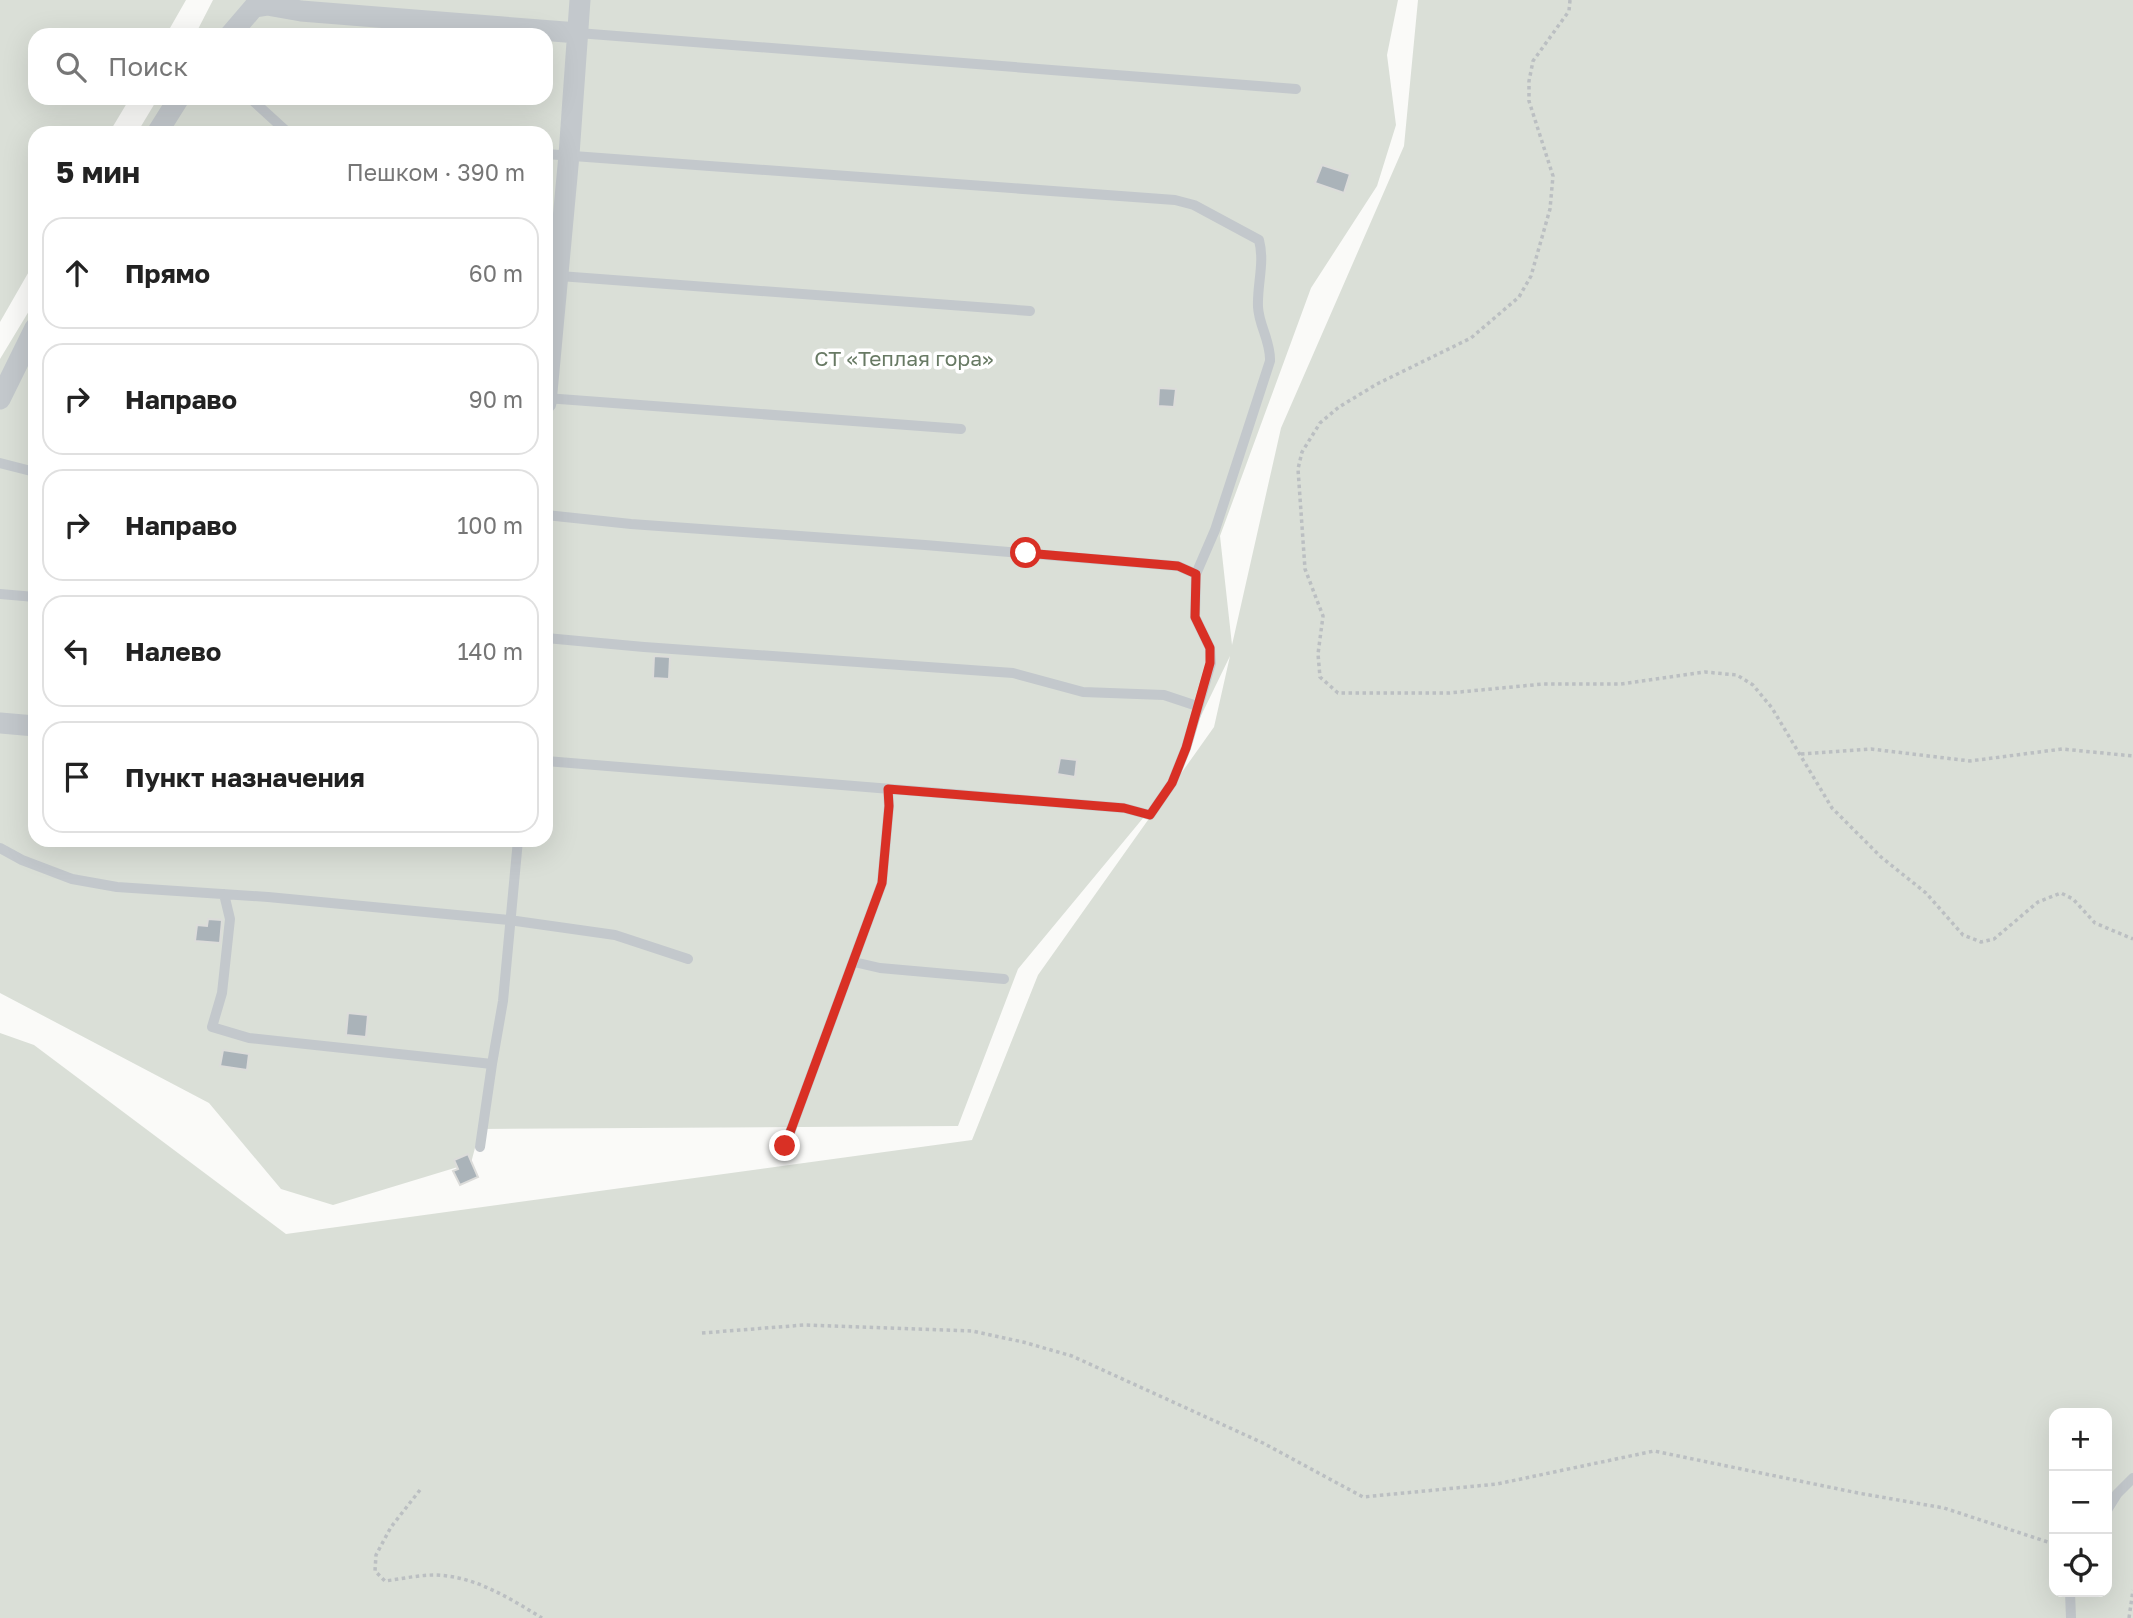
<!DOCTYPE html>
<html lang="ru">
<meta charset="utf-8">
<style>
:root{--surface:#fff;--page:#f2f2f2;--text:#222;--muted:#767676;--line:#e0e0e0}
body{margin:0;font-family:"Golos Text",sans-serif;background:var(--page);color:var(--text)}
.controls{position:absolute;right:21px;bottom:21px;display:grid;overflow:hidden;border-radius:14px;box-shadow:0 7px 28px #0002}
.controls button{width:63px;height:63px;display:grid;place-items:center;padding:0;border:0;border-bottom:2px solid var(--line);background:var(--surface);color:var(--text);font:35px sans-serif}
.stop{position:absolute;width:21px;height:21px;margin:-16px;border:5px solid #d93025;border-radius:50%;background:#fff}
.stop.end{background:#d93025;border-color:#fff;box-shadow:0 2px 7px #0008}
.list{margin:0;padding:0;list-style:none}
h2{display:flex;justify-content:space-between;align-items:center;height:91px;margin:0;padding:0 28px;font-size:30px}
h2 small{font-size:23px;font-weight:400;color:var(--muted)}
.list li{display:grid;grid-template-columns:46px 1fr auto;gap:21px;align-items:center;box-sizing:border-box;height:112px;margin:0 14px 14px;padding:0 14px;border:2px solid var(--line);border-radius:21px}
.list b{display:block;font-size:26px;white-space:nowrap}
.list em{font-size:23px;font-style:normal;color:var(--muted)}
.icon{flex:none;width:38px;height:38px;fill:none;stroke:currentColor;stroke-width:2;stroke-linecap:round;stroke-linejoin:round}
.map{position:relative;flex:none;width:2133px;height:1618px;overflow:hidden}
.search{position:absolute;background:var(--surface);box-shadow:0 7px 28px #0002;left:28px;top:28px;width:525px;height:77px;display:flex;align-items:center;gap:18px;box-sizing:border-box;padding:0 24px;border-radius:21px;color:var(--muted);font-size:26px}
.panel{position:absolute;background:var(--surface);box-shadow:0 7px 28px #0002;left:28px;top:126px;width:525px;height:721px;border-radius:21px}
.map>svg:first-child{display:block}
.green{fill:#dadfd7;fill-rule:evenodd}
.building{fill:#aab3b9;stroke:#dcdcda;stroke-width:2}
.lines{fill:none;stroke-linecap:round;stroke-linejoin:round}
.path{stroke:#bbbfc2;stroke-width:3.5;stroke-dasharray:3.5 3.5;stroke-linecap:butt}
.service{stroke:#c3c8cc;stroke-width:10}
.minor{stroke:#c3c8cc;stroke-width:21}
.route{stroke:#d93025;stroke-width:9}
.labels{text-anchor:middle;stroke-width:7;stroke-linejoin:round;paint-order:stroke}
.park-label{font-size:21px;fill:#687a64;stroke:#fff}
</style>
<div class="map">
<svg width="2133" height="1618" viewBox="0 0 2133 1618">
<rect width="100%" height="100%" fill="#fafaf8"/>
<path class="green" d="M0,0H186L166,35H35V98H130L109,133H35V261L0,322Z
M213,0H1398L1387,55L1396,125L1377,186L1311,288L1220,536L1232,645L1281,428L1404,146L1418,0H2133V1618H0V1033L34,1045L286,1234L972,1140L1038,975L1214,727L1230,656L1163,794L1018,969L958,1126L480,1129L471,1163L333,1205L281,1189L209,1103L0,993V359L35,301V840H546V133H137L158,98H546V35H195ZM2054,1413H2107V1592H2054Z"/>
<path class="building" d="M1322,165L1350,174L1344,193L1315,183Z
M1159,388L1176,389L1174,407L1158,406Z
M654,656L670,657L669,679L653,678Z
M1060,758L1077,760L1075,777L1057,774Z
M208,919L222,920L220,943L195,941L197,925L207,926Z
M348,1013L368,1015L366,1037L346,1035Z
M223,1050L249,1054L247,1070L220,1066Z
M468,1154L478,1177L460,1185L453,1171L458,1169L454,1160Z"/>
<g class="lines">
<path class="path" d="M1570,0L1569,11L1533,61L1529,81V101L1553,176L1550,209L1531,276L1519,297L1471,338L1377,384L1339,407L1320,423L1302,452L1298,469L1305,569L1323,616L1318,654L1320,677L1338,693H1449L1543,684H1621L1705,672L1737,675L1753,685L1772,708L1832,808L1881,857L1926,893L1963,935L1981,942L1994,939L2038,902L2061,893L2073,899L2095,923L2133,939
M1801,754L1871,749L1970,761L2062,749L2133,756
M702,1333L804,1325L972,1331L1023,1342L1072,1356L1263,1443L1363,1497L1497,1484L1654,1451L1858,1493L1944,1508L2054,1544
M420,1490L391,1527L376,1555L375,1571L385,1581C401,1579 418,1575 435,1575C475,1576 509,1598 542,1618
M2129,1618L2133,1590"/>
<path class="service" d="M578,33L1296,89
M250,98L285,130L292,133
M546,154L1175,200L1194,205L1259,240C1265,263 1257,284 1258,307C1259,326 1271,342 1270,361L1215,530L1196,574L1195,617L1210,648L1211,663L1186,748L1172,783L1150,815L1124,808L546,761
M546,275L1030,311
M546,398L961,429
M0,463L35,472
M546,515L631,524L925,545L1178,566L1196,574
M0,594L35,597
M546,638L644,647L1013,673L1083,692L1164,695L1197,706
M0,848L22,860L72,879L117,887L268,897L509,920L615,935L688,959
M224,894L230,919L222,993L212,1027L249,1038L492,1064L503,1001L518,840
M854,962L880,968L1004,979
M785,1146L882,883L889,806L888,789
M480,1147L492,1064
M2107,1510L2117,1494L2133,1478
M2070,1592L2071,1618"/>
<path class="minor" d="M230,35L254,7L267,5L301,11L578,33
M157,133L179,98
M0,399L35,328
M546,403L569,155L580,0
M0,723L35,726"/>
</g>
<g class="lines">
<path class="route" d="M785,1146L882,883L889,806L888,789L1124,808L1150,815L1172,783L1186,748L1210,663V648L1195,617L1196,574L1178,566L1026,553"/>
</g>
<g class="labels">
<g class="park-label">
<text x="904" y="366">СТ «Теплая гора»</text>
</g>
</g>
</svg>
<div class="controls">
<button>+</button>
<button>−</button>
<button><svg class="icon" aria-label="locate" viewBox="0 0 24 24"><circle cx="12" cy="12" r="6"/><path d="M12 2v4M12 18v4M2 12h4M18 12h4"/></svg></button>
</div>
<div class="stop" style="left:1026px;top:553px"></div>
<div class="stop end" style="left:785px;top:1146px"></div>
<div class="search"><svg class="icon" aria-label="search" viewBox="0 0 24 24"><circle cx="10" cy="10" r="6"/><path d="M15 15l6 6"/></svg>Поиск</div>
<section class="panel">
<h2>5 мин<small>Пешком · 390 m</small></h2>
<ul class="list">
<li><svg class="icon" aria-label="ahead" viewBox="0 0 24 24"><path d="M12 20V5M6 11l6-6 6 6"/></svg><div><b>Прямо</b></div><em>60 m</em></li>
<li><svg class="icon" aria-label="right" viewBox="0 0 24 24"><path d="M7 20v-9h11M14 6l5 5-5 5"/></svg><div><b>Направо</b></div><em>90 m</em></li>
<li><svg class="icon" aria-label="right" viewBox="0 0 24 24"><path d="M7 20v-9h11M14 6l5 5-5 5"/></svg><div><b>Направо</b></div><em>100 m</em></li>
<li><svg class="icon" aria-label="left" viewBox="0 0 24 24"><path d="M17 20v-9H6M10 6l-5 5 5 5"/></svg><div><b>Налево</b></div><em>140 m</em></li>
<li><svg class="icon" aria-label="arrive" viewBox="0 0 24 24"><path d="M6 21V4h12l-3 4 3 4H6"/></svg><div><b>Пункт назначения</b></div></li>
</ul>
</section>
</div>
